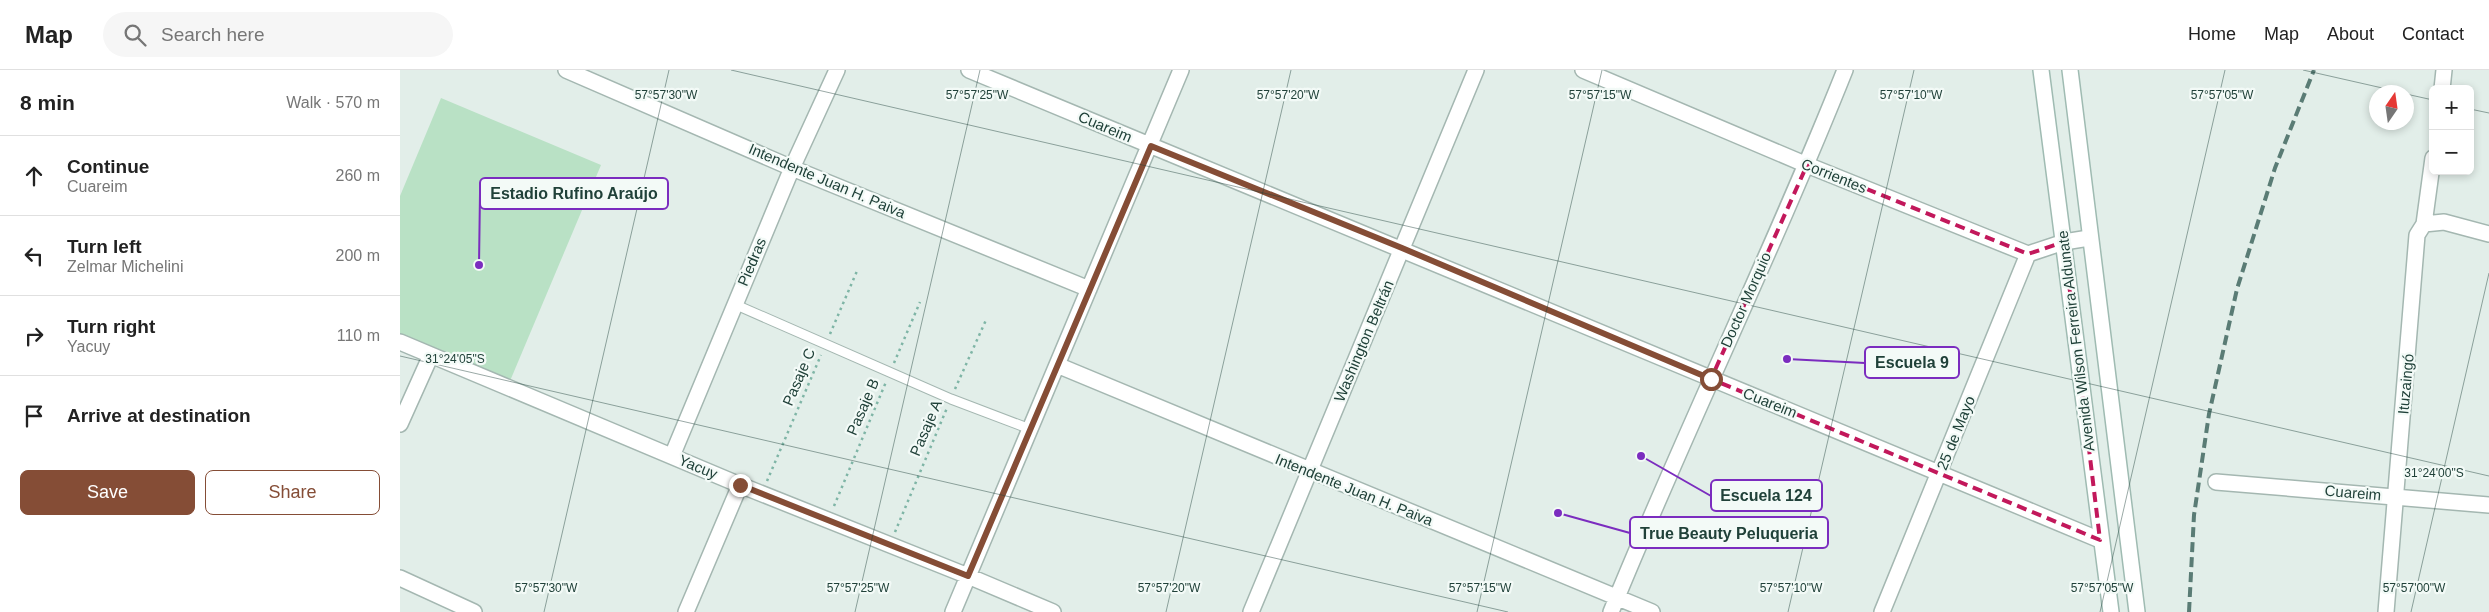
<!DOCTYPE html>
<meta charset="utf-8">
<style>
:root{--surface:#fff;--page:#f6f6f6;--text:#222;--muted:#767676;--line:#e0e0e0;--accent:#854d36}
body{margin:0;font-family:Arial,sans-serif;background:var(--page);color:var(--text)}
.controls{position:absolute;right:15px;top:15px;display:grid;overflow:hidden;border-radius:8px;box-shadow:0 2px 8px #0003}
.controls button{width:45px;height:45px;display:grid;place-items:center;padding:0;border:0;border-bottom:1px solid var(--line);background:var(--surface);color:var(--text);font:25px sans-serif}
.compass{position:absolute;left:1969px;top:15px;width:45px;height:45px;border-radius:50%;background:var(--surface);box-shadow:0 2px 8px #0003;rotate:13deg}
.stop{position:absolute;width:15px;height:15px;margin:-11px;border:4px solid #854d36;border-radius:50%;background:#fff}
.stop.end{background:#854d36;border-color:#fff;box-shadow:0 1px 5px #0008}
.list{margin:0;padding:0;list-style:none}
h2{display:flex;justify-content:space-between;align-items:center;height:65px;margin:0;padding:0 20px;font-size:21px}
h2 small{font-size:16px;font-weight:400;color:var(--muted)}
.list li{display:grid;grid-template-columns:32px 1fr auto;gap:15px;align-items:center;box-sizing:border-box;height:80px;padding:0 20px;border-top:1px solid var(--line)}
.list b{display:block;font-size:19px;white-space:nowrap}
.list p{margin:0;font-size:16px;white-space:nowrap;color:var(--muted)}
.list em{font-size:16px;font-style:normal;color:var(--muted)}
.actions{display:flex;gap:10px;padding:15px 20px}
.actions a{flex:1;padding:11px 0;border:1px solid var(--accent);border-radius:8px;text-align:center;font-size:18px;color:var(--accent)}
.actions .main{background:var(--accent);color:#fff}
.icon{flex:none;width:28px;height:28px;fill:none;stroke:currentColor;stroke-width:2;stroke-linecap:round;stroke-linejoin:round}
.map{position:relative;flex:none;width:2089px;height:542px;overflow:hidden}
header{display:flex;align-items:center;gap:30px;box-sizing:border-box;height:70px;padding:0 25px;background:var(--surface);border-bottom:1px solid var(--line)}
header strong{font-size:24px}
nav{display:flex;gap:28px;margin-inline-start:auto;font-size:18px}
.search{width:350px;height:45px;background:var(--page);display:flex;align-items:center;gap:12px;box-sizing:border-box;padding:0 18px;border-radius:28px;color:var(--muted);font-size:19px}
main{display:flex}
aside{flex:1;background:var(--surface)}
.map>svg:first-child{display:block}
.garden{fill:#b9e1c5}
.lines{fill:none;stroke-linecap:round;stroke-linejoin:round}
.lane-casing{stroke:#a4b7b1;stroke-width:11}
.street-casing{stroke:#a4b7b1;stroke-width:18}
.secondary-casing{stroke:#9fbbb2;stroke-width:18}
.path{stroke:#7fb5a6;stroke-width:2.5;stroke-dasharray:2.5 4;stroke-linecap:butt}
.lane{stroke:#fff;stroke-width:9}
.street{stroke:#fff;stroke-width:15}
.secondary{stroke:#fff;stroke-width:15}
.rail{stroke:#5a7c75;stroke-width:4;stroke-dasharray:10 5;stroke-linecap:butt}
.route{stroke:#854d36;stroke-width:6}
.marked{fill:none;stroke:#c2185b;stroke-width:4;stroke-dasharray:10 6;stroke-linejoin:round}
.ticks{fill:none;stroke:#204139;stroke-width:1;stroke-opacity:0.45}
.labels{text-anchor:middle;stroke-width:4.5;stroke-linejoin:round;paint-order:stroke}
.street-label{font-size:15px;fill:#204139;stroke:#f3faf7}
.ticks-label{font-size:12px;text-anchor:middle;fill:#204139;stroke:#f3faf7;stroke-width:4.5;stroke-linejoin:round;paint-order:stroke}
.leader{fill:none;stroke:#7b2cbf;stroke-width:2}
.callout-dot{fill:#7b2cbf;stroke:#f3faf7;stroke-width:2}
.callout{fill:#f3faf7;stroke:#7b2cbf;stroke-width:2}
.callout-label{font-size:16px;text-anchor:middle;font-weight:bold;fill:#204139}
</style>
<header>
<strong>Map</strong>
<div class="search"><svg class="icon" aria-label="search" viewBox="0 0 24 24"><circle cx="10" cy="10" r="6"/><path d="M15 15l6 6"/></svg>Search here</div>
<nav><a>Home</a><a>Map</a><a>About</a><a>Contact</a></nav>
</header>
<main>
<aside>
<h2>8 min<small>Walk · 570 m</small></h2>
<ul class="list">
<li><svg class="icon" aria-label="ahead" viewBox="0 0 24 24"><path d="M12 20V5M6 11l6-6 6 6"/></svg><div><b>Continue</b><p>Cuareim</p></div><em>260 m</em></li>
<li><svg class="icon" aria-label="left" viewBox="0 0 24 24"><path d="M17 20v-9H6M10 6l-5 5 5 5"/></svg><div><b>Turn left</b><p>Zelmar Michelini</p></div><em>200 m</em></li>
<li><svg class="icon" aria-label="right" viewBox="0 0 24 24"><path d="M7 20v-9h11M14 6l5 5-5 5"/></svg><div><b>Turn right</b><p>Yacuy</p></div><em>110 m</em></li>
<li><svg class="icon" aria-label="arrive" viewBox="0 0 24 24"><path d="M6 21V4h12l-3 4 3 4H6"/></svg><div><b>Arrive at destination</b></div></li>
</ul>
<div class="actions"><a class="main">Save</a><a>Share</a></div>
</aside>
<div class="map">
<svg width="2089" height="542" viewBox="0 0 2089 542">
<rect width="100%" height="100%" fill="#e2eee9"/>
<path class="garden" d="M41,28L201,95L110,311L0,265V126Z"/>
<g class="lines">
<g class="lane-casing">
<path id="lane" d="M334,234L551,329L630,359"/>
</g>
<g class="street-casing">
<path id="street" d="M166,0L392,98L689,219
M569,0C946,157 1324,312 1700,470
M1183,0L1407,95L1628,184L1664,172L1689,168
M2042,19L2044,0
M2024,154L2044,152L2089,164
M0,272L340,415L568,506L653,542
M657,295L1252,542
M0,354L31,285
M272,386L392,98L437,0
M1816,412L2089,435
M0,508L74,542
M286,542L340,415
M553,542L781,0
M851,542L1076,0
M1211,542C1285,360 1372,183 1445,0
M1482,542L1628,184
M1986,542L2017,165L2024,154L2033,88"/>
</g>
<g class="secondary-casing">
<path id="secondary" d="M1641,0L1711,542
M1670,0L1737,542"/>
</g>
<path class="path" d="M430,264L457,201
M494,293L520,232
M555,319L586,250
M367,411L421,285
M434,436L486,312
M495,462L547,338"/>
<use href="#lane" class="lane"/>
<use href="#street" class="street"/>
<use href="#secondary" class="secondary"/>
<path class="rail" d="M1789,542L1794,445L1809,344L1837,219L1875,98L1914,0"/>
</g>
<g class="lines">
<path class="route" d="M340,415L568,506L751,76L1002,178L1311,309"/>
</g>
<path class="marked" d="M1407,95L1628,184L1664,172L1700,470L1311,309Z"/>
<path class="ticks" d="M331,0L2089,406M1903,0L2000,22M2006,24L2033,30M2070,39L2089,43M0,286L1108,542M144,542L269,0M455,542L580,0M766,542L891,0M1077,542L1202,0M1388,542L1514,0M1700,542L1825,0M2011,542L2089,203"/>
<g class="labels">
<g class="street-label">
<text transform="translate(705 57) rotate(23)" y="5">Cuareim</text>
<text transform="translate(1434 106) rotate(22)" y="5">Corrientes</text>
<text transform="translate(427 111) rotate(23)" y="5">Intendente Juan H. Paiva</text>
<text transform="translate(352 192) rotate(-67)" y="5">Piedras</text>
<text transform="translate(1346 230) rotate(-66)" y="5">Doctor Morquio</text>
<text transform="translate(964 271) rotate(-67)" y="5">Washington Beltrán</text>
<text transform="translate(1676 271) rotate(-97)" y="5">Avenida Wilson Ferreira Aldunate</text>
<text transform="translate(399 307) rotate(-67)" y="5">Pasaje C</text>
<text transform="translate(2006 314) rotate(-85)" y="5">Ituzaingó</text>
<text transform="translate(1370 333) rotate(22)" y="5">Cuareim</text>
<text transform="translate(463 337) rotate(-67)" y="5">Pasaje B</text>
<text transform="translate(526 358) rotate(-67)" y="5">Pasaje A</text>
<text transform="translate(1556 363) rotate(-68)" y="5">25 de Mayo</text>
<text transform="translate(298 397) rotate(23)" y="5">Yacuy</text>
<text transform="translate(954 420) rotate(22)" y="5">Intendente Juan H. Paiva</text>
<text transform="translate(1953 423) rotate(5)" y="5">Cuareim</text>
</g>
</g>
<g class="ticks-label">
<text x="266" y="29">57°57'30"W</text>
<text x="577" y="29">57°57'25"W</text>
<text x="888" y="29">57°57'20"W</text>
<text x="1200" y="29">57°57'15"W</text>
<text x="1511" y="29">57°57'10"W</text>
<text x="1822" y="29">57°57'05"W</text>
<text x="55" y="293">31°24'05"S</text>
<text x="2034" y="407">31°24'00"S</text>
<text x="146" y="522">57°57'30"W</text>
<text x="458" y="522">57°57'25"W</text>
<text x="769" y="522">57°57'20"W</text>
<text x="1080" y="522">57°57'15"W</text>
<text x="1391" y="522">57°57'10"W</text>
<text x="1702" y="522">57°57'05"W</text>
<text x="2014" y="522">57°57'00"W</text>
</g>
<path class="leader" d="M79 195L80 123M1387 289L1465 293M1241 386L1311 426M1158 443L1230 463"/>
<g class="callout-dot">
<circle cx="79" cy="195" r="5"/>
<circle cx="1387" cy="289" r="5"/>
<circle cx="1241" cy="386" r="5"/>
<circle cx="1158" cy="443" r="5"/>
</g>
<g class="callout">
<rect x="80" y="108" width="188" height="31" rx="5"/>
<rect x="1465" y="277" width="94" height="31" rx="5"/>
<rect x="1311" y="410" width="111" height="31" rx="5"/>
<rect x="1230" y="447" width="198" height="31" rx="5"/>
</g>
<g class="callout-label">
<text x="174" y="129">Estadio Rufino Araújo</text>
<text x="1512" y="298">Escuela 9</text>
<text x="1366" y="431">Escuela 124</text>
<text x="1329" y="469">True Beauty Peluqueria</text>
</g>
</svg>
<div class="controls">
<button>+</button>
<button>−</button>
</div>
<svg class="compass" viewBox="-18 -18 36 36"><path d="M0-13l5 13h-10z" fill="#e53935"/><path d="M0 13l5-13h-10z" fill="#767676"/></svg>
<div class="stop" style="left:1311px;top:309px"></div>
<div class="stop end" style="left:340px;top:415px"></div>
</div>
</main>
